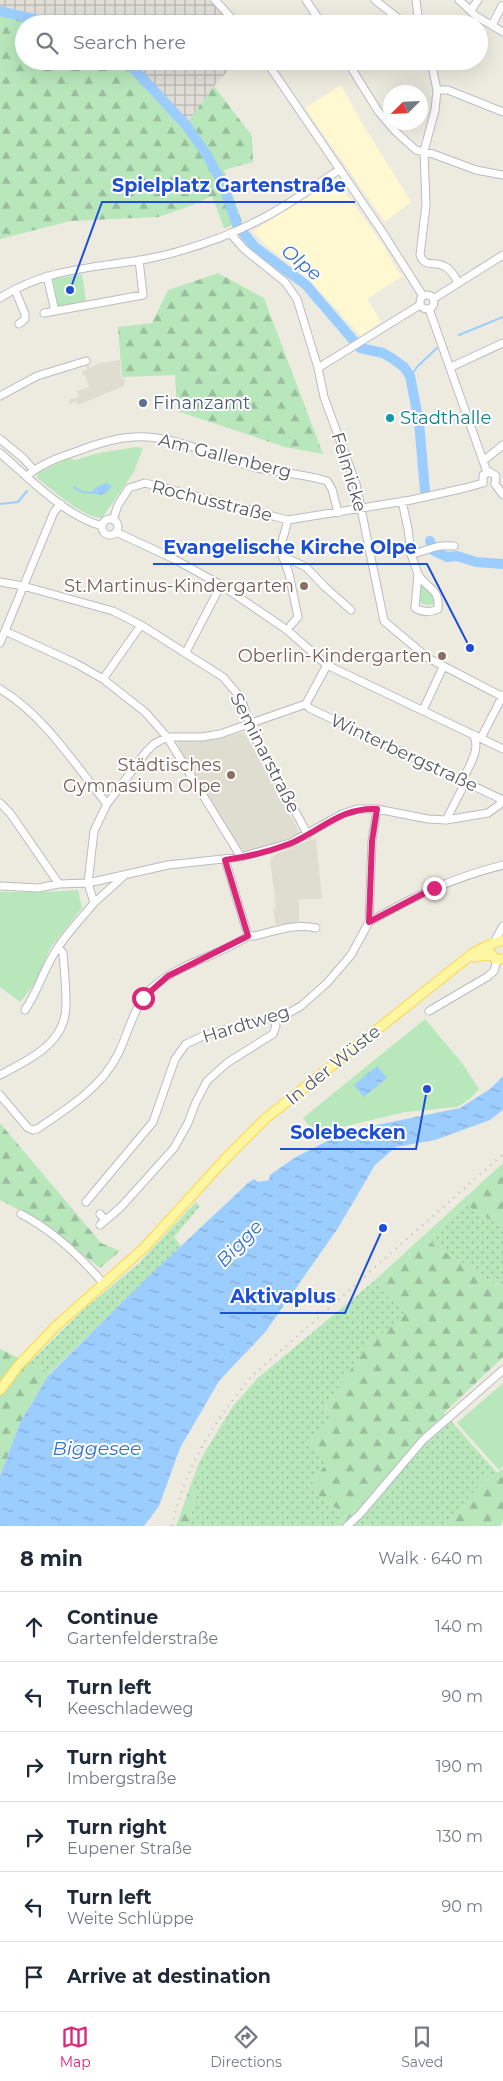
<!DOCTYPE html>
<meta charset="utf-8">
<style>
:root{--surface:#fff;--page:#f2f2f3;--text:#1f2937;--muted:#747a83;--line:#e0e1e3;--accent:#db2777}
body{margin:0;font-family:Montserrat,sans-serif;background:var(--page);color:var(--text)}
.compass{position:absolute;left:383px;top:85px;width:45px;height:45px;border-radius:50%;background:var(--surface);box-shadow:0 5px 20px #0002;rotate:246deg}
.stop{position:absolute;width:15px;height:15px;margin:-11px;border:4px solid #db2777;border-radius:50%;background:#fff}
.stop.end{background:#db2777;border-color:#fff;box-shadow:0 1px 5px #0008}
.list{margin:0;padding:0;list-style:none}
h2{display:flex;justify-content:space-between;align-items:center;height:65px;margin:0;padding:0 20px;font-size:21px}
h2 small{font-size:16px;font-weight:400;color:var(--muted)}
.list li{display:grid;grid-template-columns:32px 1fr auto;gap:15px;align-items:center;box-sizing:border-box;height:70px;padding:0 20px;border-top:1px solid var(--line)}
.list b{display:block;font-size:19px;white-space:nowrap}
.list p{margin:0;font-size:16px;white-space:nowrap;color:var(--muted)}
.list em{font-size:16px;font-style:normal;color:var(--muted)}
.icon{flex:none;width:28px;height:28px;fill:none;stroke:currentColor;stroke-width:2;stroke-linecap:round;stroke-linejoin:round}
.map{position:relative;flex:none;width:503px;height:1526px;overflow:hidden}
.search{position:absolute;background:var(--surface);box-shadow:0 5px 20px #0002;left:15px;right:15px;top:15px;height:55px;display:flex;align-items:center;gap:12px;box-sizing:border-box;padding:0 18px;border-radius:28px;color:var(--muted);font-size:19px}
.sheet{height:485px;background:var(--surface)}
nav{display:flex;justify-content:space-around;align-items:center;box-sizing:border-box;height:70px;border-top:1px solid var(--line);background:var(--surface);font-size:14px;color:var(--muted)}
nav a{display:grid;justify-items:center;gap:2px}
nav .on{color:var(--accent)}
.map>svg:first-child{display:block}
.commercial{fill:#fff8d1}
.industrial{fill:url(#industrial-grid)}
.education{fill:#dfddcf}
.grass{fill:url(#grass-dots)}
.forest{fill:url(#forest-firs)}
.park{fill:#b8e7bc}
.water{fill:url(#water-ripples)}
.lines{fill:none;stroke-linecap:round;stroke-linejoin:round}
.stream{stroke:#9ccdff;stroke-width:2}
.river{stroke:#9ccdff;stroke-width:10}
.minor-casing{stroke:#babcc2;stroke-width:9}
.major-casing{stroke:#fcd648;stroke-width:11}
.minor{stroke:#fff;stroke-width:7}
.major{stroke:#fff6a1;stroke-width:9}
.rail{stroke:#b3b4b4;stroke-width:2;stroke-dasharray:1 6;stroke-linecap:butt}
.route{stroke:#db2777;stroke-width:6}
.service-dot{fill:#5c6f8a;stroke:#fff;stroke-width:2}
.culture-dot{fill:#0f9aa8;stroke:#fff;stroke-width:2}
.education-dot{fill:#8d6e63;stroke:#fff;stroke-width:2}
.labels{text-anchor:middle;stroke-width:4;stroke-linejoin:round;paint-order:stroke}
.service-label{font-size:18px;fill:#4e5e75;stroke:#fff;text-anchor:start}
.culture-label{font-size:18px;fill:#0d838f;stroke:#fff;text-anchor:start}
.street-label{font-size:18px;fill:#585b61;stroke:#fff}
.education-label{font-size:18px;fill:#785e54;stroke:#fff;text-anchor:end}
.water-label{font-size:19px;font-style:italic;fill:#3674cb;stroke:#fff}
.leader{fill:none;stroke:#1d4ed8;stroke-width:2}
.callout-dot{fill:#1d4ed8;stroke:#fff;stroke-width:2}
.callout-label{font-size:19px;text-anchor:middle;font-weight:bold;fill:#1d4ed8;stroke:#fff;stroke-width:4;stroke-linejoin:round;paint-order:stroke}
</style>
<div class="map">
<svg width="503" height="1526" viewBox="0 0 503 1526">
<defs>
<pattern id="industrial-grid" width="8" height="8" patternUnits="userSpaceOnUse" patternTransform="scale(1.25)"><rect width="8" height="8" fill="#e0ded7"/><path d="M0 4h8M4 0v8" fill="none" stroke="#b8b7b2"/></pattern>
<pattern id="grass-dots" width="8" height="8" patternUnits="userSpaceOnUse" patternTransform="scale(1.25)"><rect width="8" height="8" fill="#b8e7bc"/><path d="M2 2h.1M6 6h.1" fill="none" stroke="#98be9c" stroke-width="1.8" stroke-linecap="round"/></pattern>
<pattern id="forest-firs" width="22" height="20" patternUnits="userSpaceOnUse" patternTransform="scale(1.25)"><rect width="22" height="20" fill="#b8e7bc"/><path d="M5 1l3.5 6h-7zM16 11l3.5 6h-7z" fill="#98be9c"/></pattern>
<pattern id="water-ripples" width="26" height="14" patternUnits="userSpaceOnUse" patternTransform="scale(1.25)"><rect width="26" height="14" fill="#9ccdff"/><path d="M2 4q2-2 4 0t4 0M15 11q2-2 4 0t4 0" fill="none" stroke="#82a9d2"/></pattern>
</defs>
<rect width="100%" height="100%" fill="#edebdf"/>
<path class="commercial" d="M341,85L362,123L411,202L385,222L305,108Z
M339,184L384,246L398,272L403,276L367,299L381,322L361,336L310,280L266,245L253,231L316,192Z"/>
<path class="industrial" d="M0,0H215L233,24H63L0,8Z
M130,61H237L214,86L188,123Z"/>
<path class="education" d="M120,360L121,378L125,379L124,386L78,405L76,401L69,405V399L77,398L79,395L76,391L89,387L85,375L82,376V371L87,370L86,366L88,363L89,368L101,363Z
M244,732L300,833L272,845L244,852L204,794L182,756L177,741L213,740Z
M316,838L322,899H299V922L276,925L273,909L276,908L270,859L278,853Z"/>
<path class="grass" d="M196,1202L200,1206L174,1237L181,1246L50,1373L29,1363L82,1311L138,1264Z
M466,1205L499,1225L503,1226V1284L497,1285L426,1240Z
M374,1281L386,1295L407,1313L367,1347L325,1407L334,1416L329,1460L308,1487L345,1515L339,1526H190L199,1462L233,1406L258,1378Z
M444,1413L497,1473L486,1478L444,1526H345L348,1519Z"/>
<path class="forest" d="M0,8L63,24H24V61H130L188,122L214,86L252,136L253,162L224,170L242,222L224,228L212,196L190,206L158,217L70,221L0,239Z
M218,273L264,298L323,454L285,447L177,411L175,375L122,377L118,327L152,323L168,290Z
M0,1123L101,1243L120,1251L100,1268L39,1220L0,1200Z
M503,1163V1226L499,1225L466,1205L426,1240L497,1285L503,1284V1357L444,1413L348,1519L345,1526H339L345,1515L308,1487L329,1460L309,1442L334,1416L325,1407L367,1346L406,1313L386,1295L374,1281Z
M0,1349L50,1373L20,1423L0,1476Z
M199,1462L190,1526H176Z
M503,1469V1520L500,1526H444L486,1478Z"/>
<path class="park" d="M82,274L86,301L58,306L53,279Z
M136,447L143,448L134,472L102,518C83,518 52,489 37,478L38,473L69,458L75,460L99,453Z
M420,581L428,586L437,604C430,605 423,606 418,601Z
M78,890L82,908L50,948L37,981L20,1002L0,987V892H45Z
M425,1019L462,1063L479,1089L471,1098L457,1107L405,1112L346,1126L320,1139L303,1118Z
M503,1383V1466L499,1470L457,1423Z"/>
<path class="water" d="M105,483L112,486L106,493L100,495L92,493L94,489Z
M377,1066L387,1078L364,1097L354,1085Z
M503,1076V1110L490,1120L435,1140L396,1147L375,1165L338,1228L266,1331L219,1381L180,1448L159,1506L144,1526H0V1476L20,1423L48,1376L145,1280L249,1182L254,1179L258,1182L269,1180L270,1175L294,1158L347,1131L460,1108L490,1089Z"/>
<g class="lines">
<path class="stream" d="M459,335L503,317
M410,376L418,366L437,348
M74,487L82,492L92,493
M0,504L18,502L27,491"/>
<path class="river" d="M0,11L56,24
M125,61L131,66L186,125L207,155L224,187L237,225L255,247L306,285L360,348L383,353L393,359L404,367L410,376L419,422L425,491
M430,541L434,551L447,557L457,556L476,562L503,564"/>
<g class="minor-casing">
<path id="minor" d="M215,0L237,24
M306,0L322,24
M375,0L399,19L418,22
M416,0L419,24
M459,0L476,16L503,32
M471,10L478,0
M492,25L502,6
M266,61L381,230L423,296
M347,61L378,111L396,132L416,150L433,154L476,170L503,175
M431,61L437,90L435,110L424,151L426,205L420,255C424,268 435,261 444,266C452,270 454,276 458,282
M396,62L397,61
M437,90H448L503,112
M230,233L244,249L285,282L297,299L318,368L324,397L356,484L384,621L428,658L503,697
M47,276L55,311L143,295L139,260
M15,290L25,314V319L19,324
M420 302a7 7 0 1 1 14 0a7 7 0 1 1-14 0Z
M0,298C59,260 121,270 183,250C211,242 239,231 265,217C290,204 314,186 339,170
M433,299L503,255
M429,309L487,472
M44,313L55,311
M451,367L503,343
M318,368L420,305
M0,396L37,376L86,361
M0,439L23,458L34,470
M0,453C29,478 65,516 102,526
M483,461L503,445
M27,476C42,463 60,457 78,451C96,444 115,438 134,437C174,435 211,455 249,466C274,473 302,473 327,481L332,489L338,513
M483,483V475L490,472L496,476L495,484
M495,484L503,495
M402,501L408,529L411,554L418,574L415,608C422,612 430,613 438,609C440,587 427,590 418,574
M102 527a8 8 0 1 1 16 0a8 8 0 1 1-16 0Z
M113,520L118,505L129,488L145,483L288,520L411,500L465,488L483,483
M288,520L280,549L289,574L298,617L291,625
M116,532L174,559L221,585L287,630L327,665L503,749
M411,554C430,551 433,544 454,546
M282,556L306,567L325,587L351,610
M0,582L23,586L113,611L141,625L223,677L241,698L252,732L308,835
M5,631L75,663L103,679L145,712L167,737L241,857
M0,643L54,512L61,504
M186,652L221,585
M103,679L141,625
M0,689C45,716 74,764 107,804
M306,704L309,708L328,717L503,800
M423,710L443,667
M481,738L503,695
M462,781C468,768 482,748 473,735
M0,803L10,813L59,884
M446,820L465,783
M225,859L248,936
M0,886L38,888L59,884L88,883L168,865L241,857L290,843L342,814L357,809H377L428,819L446,820L488,813L499,805L502,800
M94,903L125,875
M369,922C414,896 452,878 503,865
M494,942L503,926
M25,1010C37,992 41,977 51,959C62,938 79,921 94,903L88,883L94,831L107,804L146,752L154,744L167,737H202L220,734L306,704L327,665
M429,1011L487,977L494,971L497,960
M0,1075C25,1062 60,1046 65,1015C68,999 64,971 63,953L58,947
M0,1095L28,1128L33,1130L37,1129C67,1109 102,1087 118,1054C129,1032 133,1007 151,989C178,963 217,957 248,936H254C275,931 295,923 316,928
M86,1202L153,1122L175,1059L186,1044L205,1035L287,1014L301,1006L327,983L351,955L369,922L372,841L377,809
M21,1214C54,1231 80,1256 104,1284
M100,1214L105,1220
M100,1225L121,1207L174,1148L188,1123L196,1102L207,1081L227,1063L273,1034L276,1026L274,1019
M347,1526L360,1514L423,1440L503,1370"/>
</g>
<g class="major-casing">
<path id="major" d="M490,952L495,959H503
M473,957L488,955L492,956
M0,1390L18,1366L55,1327L145,1247L227,1157L265,1119L472,954C478,950 498,940 503,941"/>
</g>
<use href="#minor" class="minor"/>
<use href="#major" class="major"/>
<path class="rail" d="M172,1526C184,1469 214,1421 251,1377L503,1154"/>
</g>
<g class="lines">
<path class="route" d="M143,998L168,976L248,936L225,860C247,857 268,852 289,844C321,831 340,807 377,809L372,841L369,922L434,888"/>
</g>
<circle class="service-dot" cx="143" cy="403" r="5"/>
<circle class="culture-dot" cx="390" cy="418" r="5"/>
<g class="education-dot">
<circle cx="304" cy="586" r="5"/>
<circle cx="442" cy="656" r="5"/>
<circle cx="231" cy="775" r="5"/>
</g>
<g class="labels">
<g class="service-label">
<text x="153" y="409">Finanzamt</text>
</g>
<g class="culture-label">
<text x="400" y="424">Stadthalle</text>
</g>
<g class="street-label">
<text transform="translate(225 456) rotate(14)" y="6">Am Gallenberg</text>
<text transform="translate(349 472) rotate(73)" y="6">Felmicke</text>
<text transform="translate(212 501) rotate(14)" y="6">Rochusstraße</text>
<text transform="translate(265 753) rotate(63)" y="6">Seminarstraße</text>
<text transform="translate(404 753) rotate(25)" y="6">Winterbergstraße</text>
<text transform="translate(246 1024) rotate(-17)" y="6">Hardtweg</text>
<text transform="translate(333 1065) rotate(-39)" y="6">In der Wüste</text>
</g>
<g class="education-label">
<text x="294" y="592">St.Martinus-Kindergarten</text>
<text x="432" y="662">Oberlin-Kindergarten</text>
<text x="221" y="771">Städtisches<tspan x="221" dy="21">Gymnasium Olpe</tspan></text>
</g>
<g class="water-label">
<text transform="translate(302 262) rotate(39)" y="7">Olpe</text>
<text transform="translate(239 1243) rotate(-46)" y="7">Bigge</text>
<text x="97" y="1455">Biggesee</text>
</g>
</g>
<path class="leader" d="M70 290L102 202H355M470 648L427 564H153M427 1089L416 1149H280M383 1228L345 1313H220"/>
<g class="callout-dot">
<circle cx="70" cy="290" r="5"/>
<circle cx="470" cy="648" r="5"/>
<circle cx="427" cy="1089" r="5"/>
<circle cx="383" cy="1228" r="5"/>
</g>
<g class="callout-label">
<text x="229" y="192">Spielplatz Gartenstraße</text>
<text x="290" y="554">Evangelische Kirche Olpe</text>
<text x="348" y="1139">Solebecken</text>
<text x="283" y="1303">Aktivaplus</text>
</g>
</svg>
<svg class="compass" viewBox="-18 -18 36 36"><path d="M0-13l5 13h-10z" fill="#e53935"/><path d="M0 13l5-13h-10z" fill="#747a83"/></svg>
<div class="stop" style="left:143px;top:998px"></div>
<div class="stop end" style="left:434px;top:888px"></div>
<div class="search"><svg class="icon" aria-label="search" viewBox="0 0 24 24"><circle cx="10" cy="10" r="6"/><path d="M15 15l6 6"/></svg>Search here</div>
</div>
<section class="sheet">
<h2>8 min<small>Walk · 640 m</small></h2>
<ul class="list">
<li><svg class="icon" aria-label="ahead" viewBox="0 0 24 24"><path d="M12 20V5M6 11l6-6 6 6"/></svg><div><b>Continue</b><p>Gartenfelderstraße</p></div><em>140 m</em></li>
<li><svg class="icon" aria-label="left" viewBox="0 0 24 24"><path d="M17 20v-9H6M10 6l-5 5 5 5"/></svg><div><b>Turn left</b><p>Keeschladeweg</p></div><em>90 m</em></li>
<li><svg class="icon" aria-label="right" viewBox="0 0 24 24"><path d="M7 20v-9h11M14 6l5 5-5 5"/></svg><div><b>Turn right</b><p>Imbergstraße</p></div><em>190 m</em></li>
<li><svg class="icon" aria-label="right" viewBox="0 0 24 24"><path d="M7 20v-9h11M14 6l5 5-5 5"/></svg><div><b>Turn right</b><p>Eupener Straße</p></div><em>130 m</em></li>
<li><svg class="icon" aria-label="left" viewBox="0 0 24 24"><path d="M17 20v-9H6M10 6l-5 5 5 5"/></svg><div><b>Turn left</b><p>Weite Schlüppe</p></div><em>90 m</em></li>
<li><svg class="icon" aria-label="arrive" viewBox="0 0 24 24"><path d="M6 21V4h12l-3 4 3 4H6"/></svg><div><b>Arrive at destination</b></div></li>
</ul>
</section>
<nav>
<a class="on"><svg class="icon" aria-label="map" viewBox="0 0 24 24"><path d="M3 6l6-2 6 2 6-2v14l-6 2-6-2-6 2zM9 4v14M15 6v14"/></svg>Map</a>
<a><svg class="icon" aria-label="directions" viewBox="0 0 24 24"><path d="M12 3l9 9-9 9-9-9zM9 14v-3h6M13 9l2 2-2 2"/></svg>Directions</a>
<a><svg class="icon" aria-label="saved" viewBox="0 0 24 24"><path d="M7 4h10v16l-5-4-5 4z"/></svg>Saved</a>
</nav>
